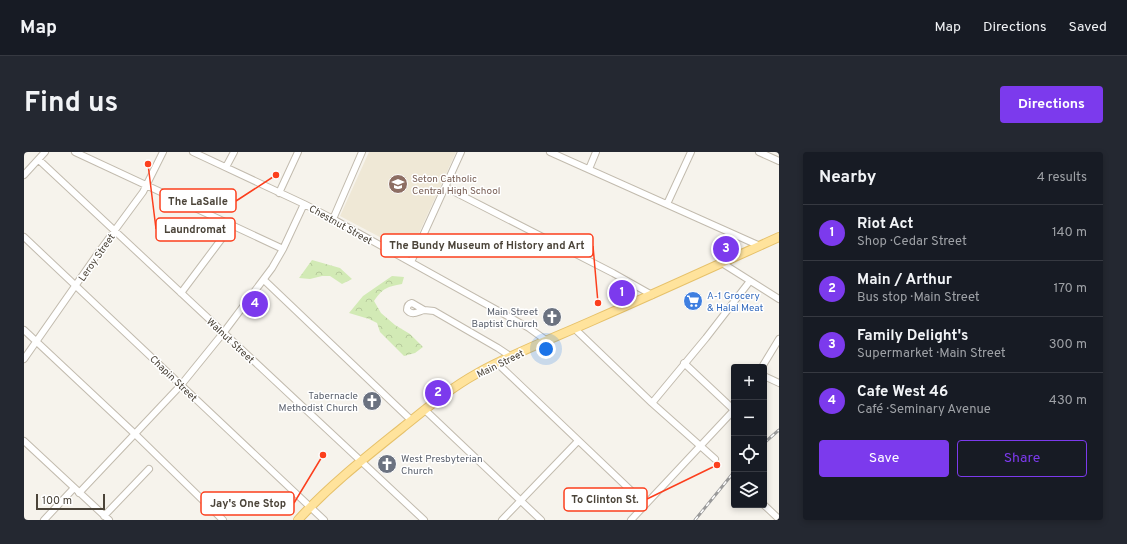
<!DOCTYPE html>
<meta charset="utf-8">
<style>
:root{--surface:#171b24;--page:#242831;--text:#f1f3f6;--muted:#9ea1a6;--line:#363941;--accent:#7c3aed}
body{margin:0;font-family:Overpass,sans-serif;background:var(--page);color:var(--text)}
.controls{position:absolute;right:12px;bottom:12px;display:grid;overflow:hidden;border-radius:4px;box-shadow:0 2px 6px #0003}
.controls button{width:36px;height:36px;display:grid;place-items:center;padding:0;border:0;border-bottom:1px solid var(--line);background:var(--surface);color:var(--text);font:20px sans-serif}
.scale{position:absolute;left:12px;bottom:10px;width:69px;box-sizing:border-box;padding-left:4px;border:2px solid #4b4439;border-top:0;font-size:11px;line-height:14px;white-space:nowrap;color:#4b4439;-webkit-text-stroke:3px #fff;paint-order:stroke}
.you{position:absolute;left:522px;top:197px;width:14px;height:14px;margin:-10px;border:3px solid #fff;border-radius:50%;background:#1a73e8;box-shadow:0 0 0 6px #1a73e833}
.badge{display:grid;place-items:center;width:26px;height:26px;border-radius:50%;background:var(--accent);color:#fff;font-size:13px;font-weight:700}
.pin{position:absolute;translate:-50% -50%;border:2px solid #fff;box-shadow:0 1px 4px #0006}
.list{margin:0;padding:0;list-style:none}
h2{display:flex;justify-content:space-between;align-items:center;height:52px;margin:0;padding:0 16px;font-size:17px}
h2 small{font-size:13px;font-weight:400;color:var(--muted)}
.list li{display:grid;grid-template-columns:26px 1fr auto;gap:12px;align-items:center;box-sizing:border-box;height:56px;padding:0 16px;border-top:1px solid var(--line)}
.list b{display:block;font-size:15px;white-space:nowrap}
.list p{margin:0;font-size:13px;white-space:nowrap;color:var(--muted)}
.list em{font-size:13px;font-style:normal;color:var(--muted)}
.actions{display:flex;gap:8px;padding:12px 16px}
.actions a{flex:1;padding:9px 0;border:1px solid var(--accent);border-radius:4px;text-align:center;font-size:14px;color:var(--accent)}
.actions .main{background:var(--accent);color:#fff}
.icon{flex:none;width:22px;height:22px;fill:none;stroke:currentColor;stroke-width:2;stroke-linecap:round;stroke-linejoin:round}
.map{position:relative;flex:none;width:755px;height:368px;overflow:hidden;border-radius:4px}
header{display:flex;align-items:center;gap:24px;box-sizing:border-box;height:56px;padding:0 20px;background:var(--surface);border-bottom:1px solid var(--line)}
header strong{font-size:19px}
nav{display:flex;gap:22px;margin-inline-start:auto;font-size:14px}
.intro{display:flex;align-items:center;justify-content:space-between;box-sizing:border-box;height:96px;padding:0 24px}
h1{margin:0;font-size:28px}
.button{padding:10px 18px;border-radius:4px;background:var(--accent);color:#fff;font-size:14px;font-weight:700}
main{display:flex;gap:24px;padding:0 24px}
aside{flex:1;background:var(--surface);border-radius:4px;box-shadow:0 2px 6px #0003}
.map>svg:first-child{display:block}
.education{fill:#efe8d6}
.forest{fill:url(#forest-crowns)}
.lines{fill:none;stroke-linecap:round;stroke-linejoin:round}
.minor-casing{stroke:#c2bbae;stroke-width:8}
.major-casing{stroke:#e6c16a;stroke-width:10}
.minor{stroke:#fff;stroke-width:6}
.major{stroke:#ffe39c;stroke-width:8}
.rail-casing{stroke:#9a9a9a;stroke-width:3}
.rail{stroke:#fff;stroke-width:1.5;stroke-dasharray:4.5;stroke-linecap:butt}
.labels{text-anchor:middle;stroke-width:3;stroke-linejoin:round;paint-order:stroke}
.education-label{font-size:10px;fill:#785e54;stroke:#fff;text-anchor:start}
.street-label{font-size:10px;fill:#4b4439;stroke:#fff}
.shop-label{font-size:10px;fill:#366cbe;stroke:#fff;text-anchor:start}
.worship-label{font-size:10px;fill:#5b616d;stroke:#fff;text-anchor:end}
.leader{fill:none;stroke:#fc3f1d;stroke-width:1.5}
.callout-dot{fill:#fc3f1d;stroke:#fff;stroke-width:1.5}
.callout{fill:#fff;stroke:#fc3f1d;stroke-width:1.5}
.callout-label{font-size:11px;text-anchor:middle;font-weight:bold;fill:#4b4439}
</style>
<header>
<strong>Map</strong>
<nav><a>Map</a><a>Directions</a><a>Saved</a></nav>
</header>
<div class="intro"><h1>Find us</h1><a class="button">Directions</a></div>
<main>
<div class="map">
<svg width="755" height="368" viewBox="0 0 755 368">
<defs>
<pattern id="forest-crowns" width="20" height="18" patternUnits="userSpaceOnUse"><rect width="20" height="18" fill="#d2eab5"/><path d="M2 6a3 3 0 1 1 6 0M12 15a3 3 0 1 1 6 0" fill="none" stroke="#b6ca9c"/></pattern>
</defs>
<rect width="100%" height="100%" fill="#f6f3ec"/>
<path class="education" d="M345,0H432L386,101L316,64Z"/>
<path class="forest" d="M288,108L316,116L328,127L318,132L306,124H298L286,127L275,126Z
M368,124L380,125L378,132C363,135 360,135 350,149L357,161L371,173L386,182L399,195L391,201L380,204L356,180L353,171L345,167L325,161L339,144Z"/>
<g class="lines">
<g class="minor-casing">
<path id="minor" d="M51,0L259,97
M169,0L280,52L309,67L505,176L523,189
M526,0L736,94
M735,0L755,9
M15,8L400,368
M202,15L210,0
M565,17L572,0
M0,23L21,0
M421,35L589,121L628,143
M255,41L274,0
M643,52L667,0
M309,67L338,0
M0,85L300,368
M387,110L437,0
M698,111L755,147
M240,128L387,268
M157,141L208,73
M388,151L400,158C393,160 388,164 383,158C383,154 384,152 388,151Z
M400,158L410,159L474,196L483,202L486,205
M551,177L628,251L691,307
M0,178L111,282L199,368
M0,207L77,97L119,40L139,0
M473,211L621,352
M660,211L710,258
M738,215L755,187
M740,224L755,231
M628,251L682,186L726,129
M401,258L517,368
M0,289L85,368
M55,341L157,233L200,180L248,116L259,97L280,52
M740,353L755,367
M80,364L125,317
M20,368L50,336
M478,368L554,289
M607,368L710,258"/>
</g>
<g class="major-casing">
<path id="major" d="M274,368C306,333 342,305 378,276C402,257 425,237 452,222C489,201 530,186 570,168C632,141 693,113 755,85"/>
</g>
<use href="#minor" class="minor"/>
<use href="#major" class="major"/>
<g class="rail-casing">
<path id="rail" d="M740,291L755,278
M671,368L710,320"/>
</g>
<use href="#rail" class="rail"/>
</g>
<defs>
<g id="school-disc" transform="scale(1)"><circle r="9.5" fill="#8d6e63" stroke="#fff"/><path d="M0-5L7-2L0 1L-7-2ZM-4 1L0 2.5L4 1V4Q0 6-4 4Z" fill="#fff"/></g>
<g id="supermarket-disc" transform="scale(1)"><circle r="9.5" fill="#3f7fe0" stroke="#fff"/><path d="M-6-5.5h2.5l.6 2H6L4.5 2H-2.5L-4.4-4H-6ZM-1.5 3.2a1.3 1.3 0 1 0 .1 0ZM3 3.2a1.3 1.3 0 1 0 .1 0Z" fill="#fff"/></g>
<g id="church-disc" transform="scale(1)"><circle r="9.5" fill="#6b7280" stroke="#fff"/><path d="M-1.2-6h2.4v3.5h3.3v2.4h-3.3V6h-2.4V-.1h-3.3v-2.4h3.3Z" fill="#fff"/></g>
</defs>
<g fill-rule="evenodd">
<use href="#school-disc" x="374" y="32"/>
<use href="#supermarket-disc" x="669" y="149"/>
<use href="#church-disc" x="528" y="165"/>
<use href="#church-disc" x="348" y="249"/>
<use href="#church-disc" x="363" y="312"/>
</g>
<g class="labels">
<g class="education-label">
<text x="388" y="30">Seton Catholic<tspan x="388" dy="12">Central High School</tspan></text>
</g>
<g class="street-label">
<text transform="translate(317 72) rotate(29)" y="4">Chestnut Street</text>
<text transform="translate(72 105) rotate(-55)" y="4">Leroy Street</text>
<text transform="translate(207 188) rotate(43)" y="4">Walnut Street</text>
<text transform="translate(476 211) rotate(-26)" y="4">Main Street</text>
<text transform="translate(150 226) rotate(44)" y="4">Chapin Street</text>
</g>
<g class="shop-label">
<text x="683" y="147">A-1 Grocery<tspan x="683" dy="12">&amp; Halal Meat</tspan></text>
</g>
<g class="worship-label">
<text x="514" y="163">Main Street<tspan x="514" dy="12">Baptist Church</tspan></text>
<text x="334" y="247">Tabernacle<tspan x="334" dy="12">Methodist Church</tspan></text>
<text x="377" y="310" text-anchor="start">West Presbyterian<tspan x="377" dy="12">Church</tspan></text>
</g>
</g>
<path class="leader" d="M252 23L212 49M124 12L132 77M574 151L569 94M693 313L623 347M299 303L270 351"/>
<g class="callout-dot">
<circle cx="252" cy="23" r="4"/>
<circle cx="124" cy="12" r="4"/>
<circle cx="574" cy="151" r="4"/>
<circle cx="693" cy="313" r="4"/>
<circle cx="299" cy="303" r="4"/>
</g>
<g class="callout">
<rect x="136" y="37" width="76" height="23" rx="4"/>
<rect x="132" y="66" width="79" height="23" rx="4"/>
<rect x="357" y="82" width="212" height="23" rx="4"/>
<rect x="540" y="336" width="83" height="23" rx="4"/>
<rect x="177" y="340" width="93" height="23" rx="4"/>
</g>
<g class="callout-label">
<text x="174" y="53">The LaSalle</text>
<text x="171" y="81">Laundromat</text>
<text x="463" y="97">The Bundy Museum of History and Art</text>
<text x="581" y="351">To Clinton St.</text>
<text x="224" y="355">Jay's One Stop</text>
</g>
</svg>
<div class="controls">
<button>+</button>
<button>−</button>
<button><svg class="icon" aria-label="locate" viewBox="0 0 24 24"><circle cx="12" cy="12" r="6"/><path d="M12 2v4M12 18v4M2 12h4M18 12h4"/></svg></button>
<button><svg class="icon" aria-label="layers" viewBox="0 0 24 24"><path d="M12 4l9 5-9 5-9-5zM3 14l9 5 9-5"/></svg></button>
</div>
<div class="scale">100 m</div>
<div class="you"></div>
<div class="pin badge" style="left:598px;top:141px">1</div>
<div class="pin badge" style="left:414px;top:241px">2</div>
<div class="pin badge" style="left:702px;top:97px">3</div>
<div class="pin badge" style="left:231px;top:152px">4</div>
</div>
<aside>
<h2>Nearby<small>4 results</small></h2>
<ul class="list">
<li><span class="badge">1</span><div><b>Riot Act</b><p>Shop · Cedar Street</p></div><em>140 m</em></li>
<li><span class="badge">2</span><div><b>Main / Arthur</b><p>Bus stop · Main Street</p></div><em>170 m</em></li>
<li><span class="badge">3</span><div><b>Family Delight's</b><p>Supermarket · Main Street</p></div><em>300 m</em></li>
<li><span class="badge">4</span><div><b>Cafe West 46</b><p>Café · Seminary Avenue</p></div><em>430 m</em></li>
</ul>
<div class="actions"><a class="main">Save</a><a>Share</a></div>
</aside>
</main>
